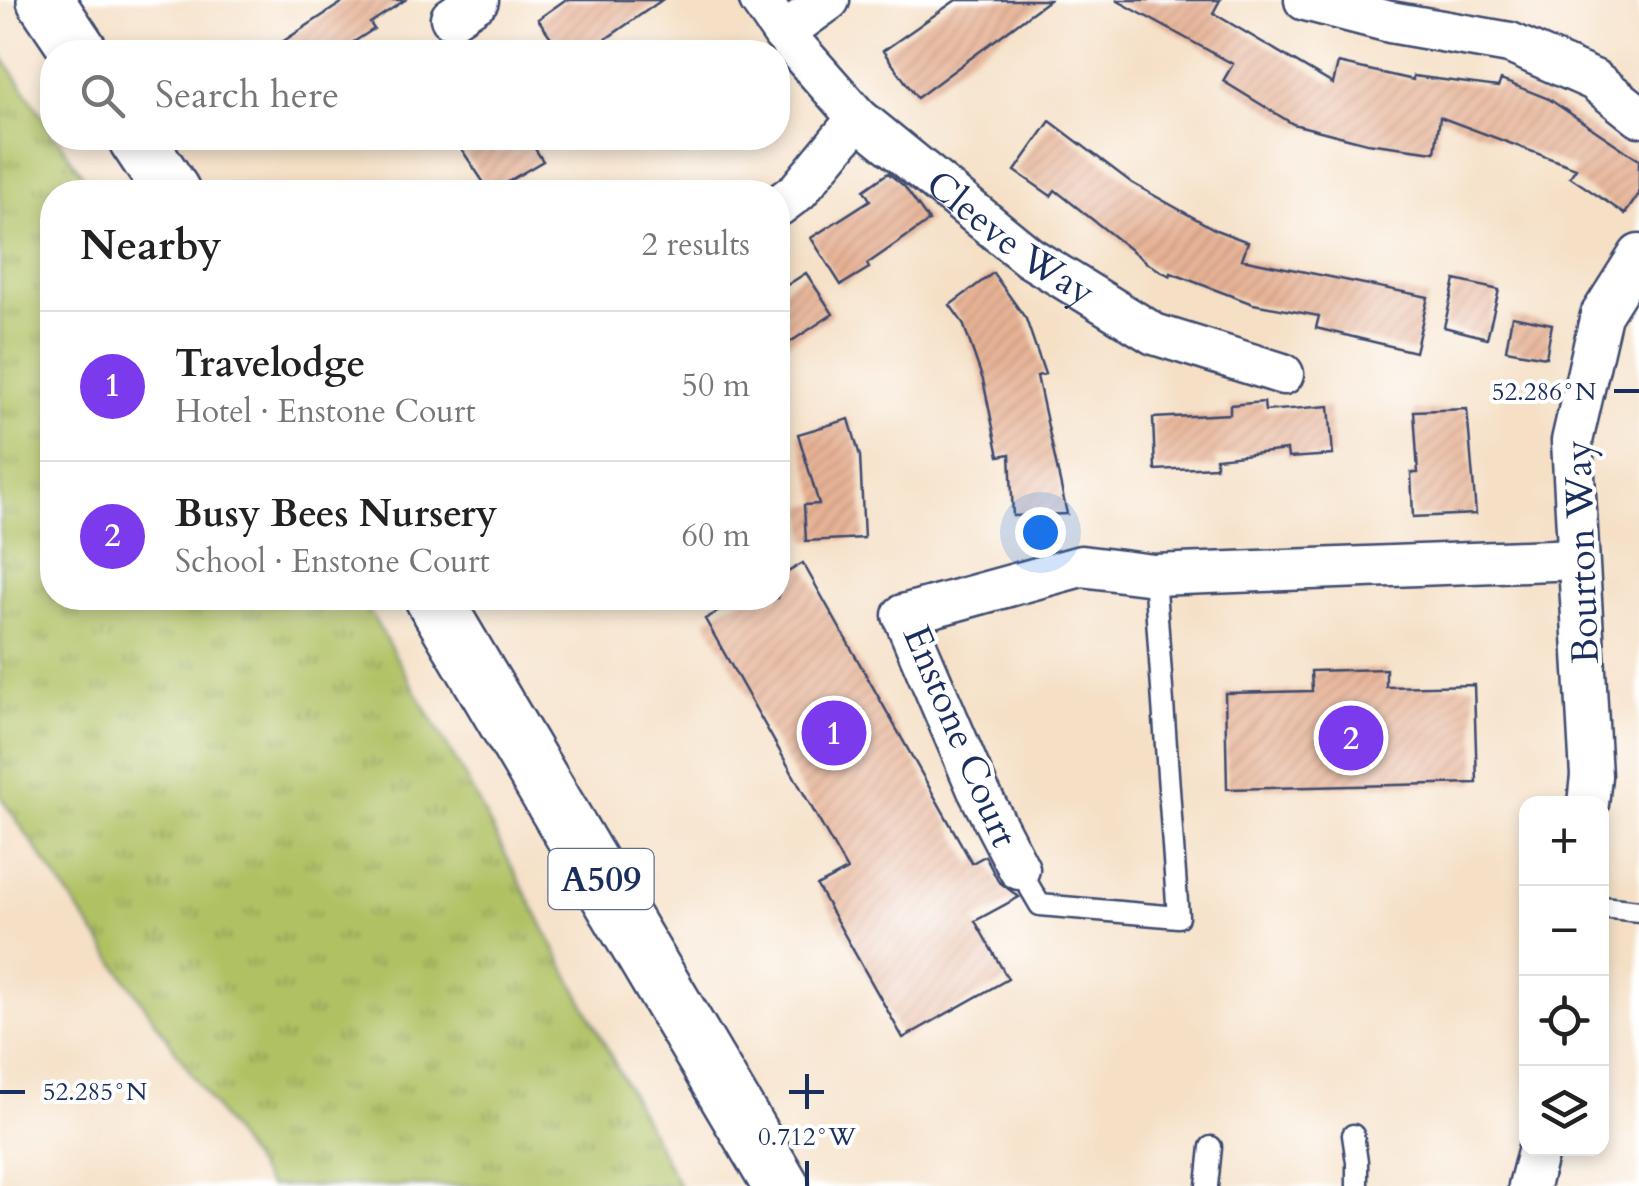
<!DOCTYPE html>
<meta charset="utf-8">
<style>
:root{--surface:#fff;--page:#f6f6f6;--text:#222;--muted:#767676;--line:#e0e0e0;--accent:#7c3aed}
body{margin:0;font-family:Cardo,serif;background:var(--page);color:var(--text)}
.controls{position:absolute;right:30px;bottom:30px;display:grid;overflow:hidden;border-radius:20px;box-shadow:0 5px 15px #0003}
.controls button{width:90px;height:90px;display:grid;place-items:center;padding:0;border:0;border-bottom:2px solid var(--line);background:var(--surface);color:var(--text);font:50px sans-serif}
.you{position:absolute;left:1040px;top:532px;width:35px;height:35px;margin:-25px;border:8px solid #fff;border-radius:50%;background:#1a73e8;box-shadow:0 0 0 15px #1a73e833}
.badge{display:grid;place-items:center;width:65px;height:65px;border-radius:50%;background:var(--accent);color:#fff;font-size:32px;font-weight:700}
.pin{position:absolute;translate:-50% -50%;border:5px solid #fff;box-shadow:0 2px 10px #0006}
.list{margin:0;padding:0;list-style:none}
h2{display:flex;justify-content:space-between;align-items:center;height:130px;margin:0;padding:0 40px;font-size:42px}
h2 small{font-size:32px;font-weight:400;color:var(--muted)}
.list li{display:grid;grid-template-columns:65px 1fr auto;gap:30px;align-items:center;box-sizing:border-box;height:150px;padding:0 40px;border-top:2px solid var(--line)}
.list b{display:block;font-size:38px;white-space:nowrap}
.list p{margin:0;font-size:32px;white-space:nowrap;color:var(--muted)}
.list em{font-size:32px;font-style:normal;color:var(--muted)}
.icon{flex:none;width:55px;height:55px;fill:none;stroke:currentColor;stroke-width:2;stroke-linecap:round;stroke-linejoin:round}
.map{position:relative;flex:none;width:1639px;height:1186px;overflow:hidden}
.search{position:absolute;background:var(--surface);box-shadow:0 5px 15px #0003;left:40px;top:40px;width:750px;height:110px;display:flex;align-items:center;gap:25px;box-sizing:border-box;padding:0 35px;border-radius:40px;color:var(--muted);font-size:38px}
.panel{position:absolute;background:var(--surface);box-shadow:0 5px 15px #0003;left:40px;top:180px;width:750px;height:430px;border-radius:40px}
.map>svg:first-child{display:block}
.grass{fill:url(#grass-tufts);stroke:#667861;stroke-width:2.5}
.building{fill:url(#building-hatch)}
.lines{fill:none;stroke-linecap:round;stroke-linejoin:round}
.service-casing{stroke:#3c4a6e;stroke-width:25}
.minor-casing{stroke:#3c4a6e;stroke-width:45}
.trunk-casing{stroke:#3c4a6e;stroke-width:60}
.service{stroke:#fff;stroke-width:20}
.minor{stroke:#fff;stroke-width:40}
.trunk{stroke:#fff;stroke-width:55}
.ticks{fill:none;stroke:#1b2f5e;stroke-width:4}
.labels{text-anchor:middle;stroke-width:8;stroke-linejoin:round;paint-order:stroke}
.shield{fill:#fff;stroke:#5f6d8e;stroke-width:2.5}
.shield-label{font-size:35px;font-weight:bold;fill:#1b2f5e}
.street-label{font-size:38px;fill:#1b2f5e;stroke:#fff}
.ticks-label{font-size:25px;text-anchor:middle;fill:#1b2f5e;stroke:#fff;stroke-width:8;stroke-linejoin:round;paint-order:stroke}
</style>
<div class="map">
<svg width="1639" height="1186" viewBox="0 0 1639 1186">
<defs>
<pattern id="grass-tufts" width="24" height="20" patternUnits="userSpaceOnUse" patternTransform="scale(2.5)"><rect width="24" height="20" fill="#b0c164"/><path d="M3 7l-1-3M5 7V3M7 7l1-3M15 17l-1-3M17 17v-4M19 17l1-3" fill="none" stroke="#8e9d56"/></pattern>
<pattern id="building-hatch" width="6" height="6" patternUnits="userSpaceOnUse" patternTransform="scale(2.5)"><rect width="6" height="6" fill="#e7b294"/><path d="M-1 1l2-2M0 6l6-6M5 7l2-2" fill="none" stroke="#c69982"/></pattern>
</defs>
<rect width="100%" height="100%" fill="#fff"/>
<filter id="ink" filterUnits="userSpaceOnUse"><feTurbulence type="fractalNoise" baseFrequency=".01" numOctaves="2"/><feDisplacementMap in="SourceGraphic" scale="20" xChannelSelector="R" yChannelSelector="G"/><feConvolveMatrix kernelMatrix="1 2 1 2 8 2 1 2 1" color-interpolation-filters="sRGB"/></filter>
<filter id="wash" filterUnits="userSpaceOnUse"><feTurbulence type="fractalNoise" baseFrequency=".0048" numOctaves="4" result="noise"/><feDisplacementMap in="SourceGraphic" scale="40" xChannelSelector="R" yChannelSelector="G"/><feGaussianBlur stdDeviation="2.25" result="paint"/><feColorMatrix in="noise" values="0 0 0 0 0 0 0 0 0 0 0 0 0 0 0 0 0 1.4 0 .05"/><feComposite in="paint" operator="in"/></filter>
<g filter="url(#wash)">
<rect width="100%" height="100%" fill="#f5e0c6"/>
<path class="grass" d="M0,53L52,131V138H57L94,192H52V598H362L465,777L679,1186H269L0,796Z"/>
<g id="blocks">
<path class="building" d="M346,0H405L370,23L374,29L338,52H267Z
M565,0H662L587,52H561L538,19Z
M956,0H1049L917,98L883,51Z
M1116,0H1220L1213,13L1333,84L1338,63L1413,80V76L1498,87L1501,80L1549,99L1639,160V194L1625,214L1570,177L1576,168L1440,117L1435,152L1367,143L1293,124L1223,81L1233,64Z
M1050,121L1132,183L1216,230L1248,242L1242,259L1428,297L1415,352L1316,328L1319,316L1253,304L1171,273L1170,276L1150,265L1055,190L1051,196L1015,171Z
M454,138H528L543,161L490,192Z
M888,173L904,186L929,221L867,264L869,268L841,285L811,238L870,200L864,190Z
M806,273L833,314L778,350V291Z
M993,273L1026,319L1045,374L1037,376L1067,514L1013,516L1010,454L999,456L983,380L963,323L950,305Z
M1455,280L1499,290L1487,338L1444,327Z
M1512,316L1552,324L1546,357L1506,350Z
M1264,402L1265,411L1329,406L1333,455L1288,458L1287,450L1216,458V467L1155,470L1153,418L1230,414V405Z
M1467,409L1476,514L1413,517L1411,473H1418L1414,411Z
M849,419L860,456L864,538L806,541L804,505L819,504L798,434Z
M803,563L972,863L985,856L998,881L1019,897L975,921L1008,979L903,1038L817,886L847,870L705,619L743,598H778V578Z
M1386,669V687L1474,685L1477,783L1227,789L1225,693L1312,691L1311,671Z"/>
</g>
</g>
<g filter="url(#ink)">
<use href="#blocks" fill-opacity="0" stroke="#3c4a6e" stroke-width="2.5"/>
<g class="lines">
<g class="service-casing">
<path id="service" d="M1019,869L1040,905L1178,917L1154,575
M1602,907L1639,911
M1353,1135L1357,1162V1186
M1207,1186L1211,1147"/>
</g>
<g class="minor-casing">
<g id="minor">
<path id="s1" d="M760,0L783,33L858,118L1029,257L1154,334L1283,374"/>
<path d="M1305,0L1390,22L1510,43L1594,80L1639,116"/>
<path d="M451,18L478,0"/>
<path d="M783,33L829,0"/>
<path d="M778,206L798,191L858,118"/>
<path d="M1588,804L1591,776L1572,441L1601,315L1639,255"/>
<path d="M1019,869L978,790L903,615L1081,566L1154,575L1578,559"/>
<path d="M1529,1186L1539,1148"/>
</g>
</g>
<g class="trunk-casing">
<path id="trunk" d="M45,0L80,52
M136,138L172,192
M433,598L781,1186"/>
</g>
<use href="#service" class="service"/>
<use href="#minor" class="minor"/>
<use href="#trunk" class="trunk"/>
</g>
</g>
<path class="ticks" d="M1614,391H1639M807,1074V1109M0,1092H25M789,1092H824M807,1161V1186"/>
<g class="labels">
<rect class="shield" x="548.5" y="849" width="105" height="60" rx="8"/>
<g class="shield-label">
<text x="601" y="891">A509</text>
</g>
<g class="street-label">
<text dy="13" stroke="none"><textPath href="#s1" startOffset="348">Cleeve Way</textPath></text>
<text transform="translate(1581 552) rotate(-92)" y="13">Bourton Way</text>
<text transform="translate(961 736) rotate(67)" y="13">Enstone Court</text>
</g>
</g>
<g class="ticks-label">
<text x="1544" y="400">52.286°N</text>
<text x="95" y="1100">52.285°N</text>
<text x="807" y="1145">0.712°W</text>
</g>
</svg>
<div class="controls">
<button>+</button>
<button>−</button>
<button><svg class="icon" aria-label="locate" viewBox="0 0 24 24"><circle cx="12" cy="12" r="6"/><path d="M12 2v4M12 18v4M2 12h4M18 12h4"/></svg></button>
<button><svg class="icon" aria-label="layers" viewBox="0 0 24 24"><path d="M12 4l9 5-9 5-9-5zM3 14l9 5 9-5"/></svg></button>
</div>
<div class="you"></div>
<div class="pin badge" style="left:834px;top:733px">1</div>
<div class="pin badge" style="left:1351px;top:738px">2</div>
<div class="search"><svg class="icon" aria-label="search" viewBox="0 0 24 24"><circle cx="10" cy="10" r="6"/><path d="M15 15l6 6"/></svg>Search here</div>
<section class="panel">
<h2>Nearby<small>2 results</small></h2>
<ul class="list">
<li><span class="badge">1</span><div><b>Travelodge</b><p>Hotel · Enstone Court</p></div><em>50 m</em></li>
<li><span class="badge">2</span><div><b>Busy Bees Nursery</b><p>School · Enstone Court</p></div><em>60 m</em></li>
</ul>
</section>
</div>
